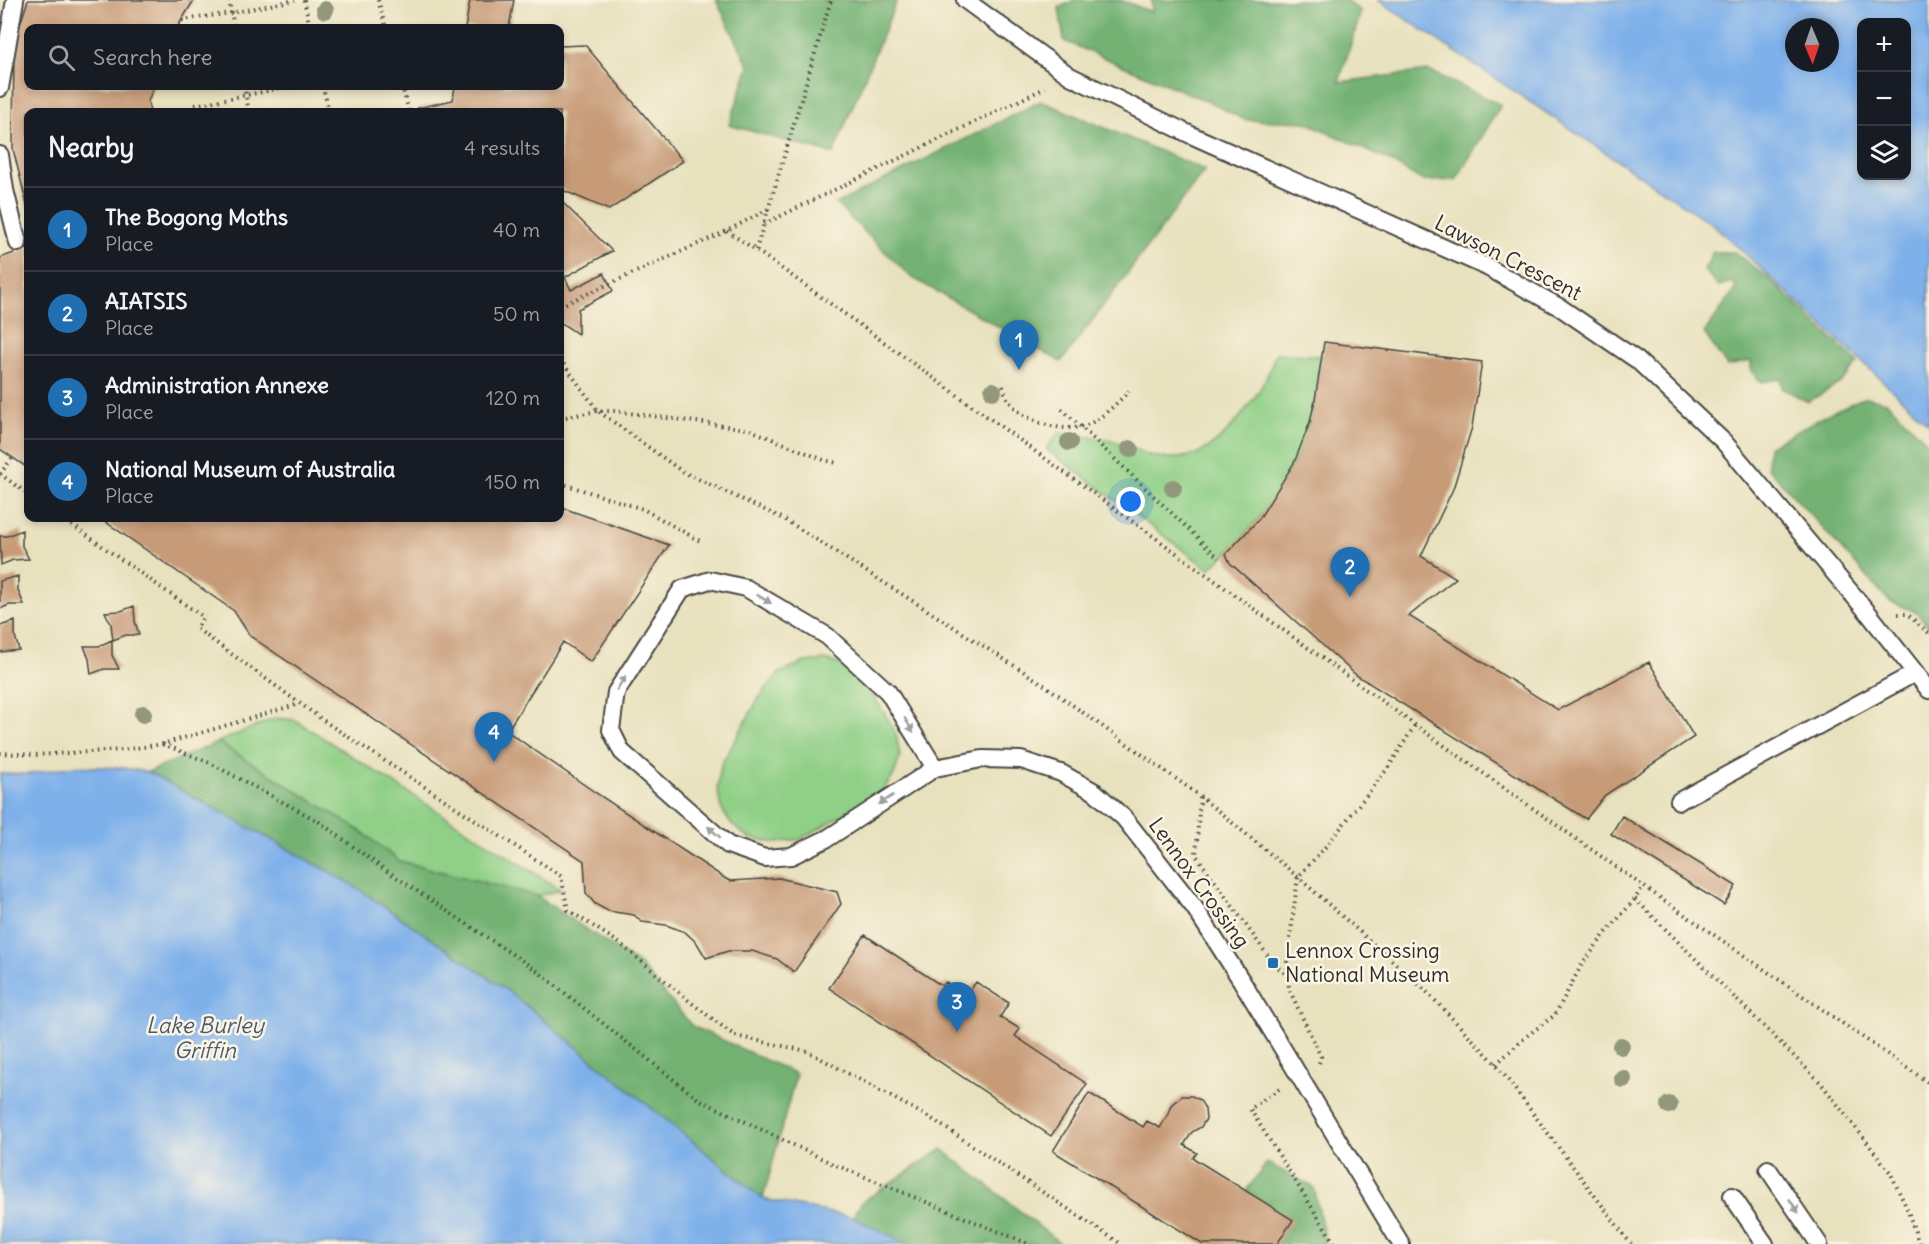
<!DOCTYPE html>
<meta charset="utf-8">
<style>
:root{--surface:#171b24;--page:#242831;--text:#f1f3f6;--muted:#9ea1a6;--line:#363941;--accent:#1f6fb2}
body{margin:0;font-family:Delius,sans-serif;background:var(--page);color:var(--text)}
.controls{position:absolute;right:18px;top:18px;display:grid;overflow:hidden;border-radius:12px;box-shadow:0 3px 9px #0003}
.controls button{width:54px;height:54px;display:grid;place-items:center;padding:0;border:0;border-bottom:2px solid var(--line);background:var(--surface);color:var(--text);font:30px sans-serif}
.compass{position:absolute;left:1785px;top:18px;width:54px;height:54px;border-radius:50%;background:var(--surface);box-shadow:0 3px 9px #0003;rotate:178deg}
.you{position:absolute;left:1131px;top:502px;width:21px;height:21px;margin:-15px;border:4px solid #fff;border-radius:50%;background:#1a73e8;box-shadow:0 0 0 9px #1a73e833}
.badge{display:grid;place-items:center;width:39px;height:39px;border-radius:50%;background:var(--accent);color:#fff;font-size:20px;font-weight:700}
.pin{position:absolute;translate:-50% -50px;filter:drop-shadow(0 2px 3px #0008)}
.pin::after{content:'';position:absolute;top:32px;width:21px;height:18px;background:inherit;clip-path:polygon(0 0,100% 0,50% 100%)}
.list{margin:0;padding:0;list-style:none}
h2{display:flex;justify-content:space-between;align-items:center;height:78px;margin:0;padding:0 24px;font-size:26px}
h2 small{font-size:20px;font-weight:400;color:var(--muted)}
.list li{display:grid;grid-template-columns:39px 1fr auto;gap:18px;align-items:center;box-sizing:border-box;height:84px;padding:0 24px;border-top:2px solid var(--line)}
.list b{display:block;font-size:22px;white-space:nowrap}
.list p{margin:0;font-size:20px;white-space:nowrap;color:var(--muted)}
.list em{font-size:20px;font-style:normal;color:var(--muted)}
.icon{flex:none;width:33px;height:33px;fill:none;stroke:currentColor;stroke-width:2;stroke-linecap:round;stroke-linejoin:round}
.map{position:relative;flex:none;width:1929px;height:1244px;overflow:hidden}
.search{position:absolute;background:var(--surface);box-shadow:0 3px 9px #0003;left:24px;top:24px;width:540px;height:66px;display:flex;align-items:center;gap:15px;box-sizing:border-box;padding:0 21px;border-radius:12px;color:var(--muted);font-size:22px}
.panel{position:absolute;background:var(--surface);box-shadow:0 3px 9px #0003;left:24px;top:108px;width:540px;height:414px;border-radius:12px}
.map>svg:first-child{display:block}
.green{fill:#8fcf86;stroke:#5d7d58;stroke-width:1.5}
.forest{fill:#73b273;stroke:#4f6e4f;stroke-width:1.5}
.water{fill:#7eb0ea;stroke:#546e8a;stroke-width:1.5;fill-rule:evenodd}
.building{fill:#c79b78}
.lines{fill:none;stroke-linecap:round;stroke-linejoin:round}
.service-casing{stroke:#474641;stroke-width:20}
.path{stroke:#474641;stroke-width:4;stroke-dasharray:1.5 4.5;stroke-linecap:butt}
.service{stroke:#fff;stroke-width:16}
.tree{fill:#91987c}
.oneway{fill:#a0a0a0}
.poi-dot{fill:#1f6fb2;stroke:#fcf5e5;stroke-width:2}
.labels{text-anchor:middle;stroke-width:5;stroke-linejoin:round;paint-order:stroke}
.street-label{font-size:21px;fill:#2b2b2b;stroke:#fcf5e5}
.poi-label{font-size:21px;fill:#2b2b2b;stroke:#fcf5e5;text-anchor:start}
.water-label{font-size:22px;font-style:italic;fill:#485a6e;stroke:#fcf5e5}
</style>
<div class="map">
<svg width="1929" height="1244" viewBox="0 0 1929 1244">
<rect width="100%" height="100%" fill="#fcf5e5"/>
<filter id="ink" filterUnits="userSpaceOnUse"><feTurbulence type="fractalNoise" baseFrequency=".0167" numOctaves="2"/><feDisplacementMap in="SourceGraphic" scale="12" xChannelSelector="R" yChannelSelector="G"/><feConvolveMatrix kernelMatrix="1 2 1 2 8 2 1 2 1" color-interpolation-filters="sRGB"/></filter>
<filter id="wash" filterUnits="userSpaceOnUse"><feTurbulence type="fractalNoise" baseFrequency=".008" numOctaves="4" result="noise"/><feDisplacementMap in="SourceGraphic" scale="24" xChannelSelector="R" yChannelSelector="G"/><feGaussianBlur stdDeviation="1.35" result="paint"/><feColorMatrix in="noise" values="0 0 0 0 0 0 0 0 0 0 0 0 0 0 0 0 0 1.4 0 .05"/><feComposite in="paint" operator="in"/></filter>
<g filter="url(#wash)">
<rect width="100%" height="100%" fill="#e8e1be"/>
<path class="green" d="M1276,353L1321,356C1319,371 1318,387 1315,401C1300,469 1261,525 1209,569L1046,449L1059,433C1082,437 1106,438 1128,445C1135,448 1141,453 1149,455C1191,466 1215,448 1240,417C1259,393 1266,382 1276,353Z
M826,660L847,667L861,678L885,714L896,734L900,757L894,775L880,794L801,839L776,843L749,838L731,824L722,810L717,788L721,765L759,698L779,673L805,662Z
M276,718L295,720L561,890L537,896L399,861L362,832L218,742Z"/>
<path class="forest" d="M716,0H897L833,154L729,125L749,66Z
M1074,0H1121L1152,12L1151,0H1346L1361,12L1339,82L1429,71L1501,105L1456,180L1423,181L1390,161L1306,122L1245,120L1211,103L1064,41L1059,8Z
M1041,101L1205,170L1061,362L911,277L836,204Z
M1713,252H1734L1768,278L1858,363L1840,383L1808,402L1782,388L1781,379L1761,382L1751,371V361L1727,366L1704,333L1736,288L1733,282L1718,286L1704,270Z
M1865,397L1887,402L1929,444V628L1917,612L1890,602L1767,467L1768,447L1832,412Z
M218,742L362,832L399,861L537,896L641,966L692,1026L796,1074L763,1199L508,991L348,882L148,772Z
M942,1149L1061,1244H853L839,1239L862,1202Z
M1267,1163L1314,1187L1326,1244H1206Z"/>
<path class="water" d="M1378,0H1929V424L1715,226ZM1862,22H1906V176H1862ZM1794,27H1830V63H1794Z
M74,766L124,768L148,772L348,882L508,991L763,1199L851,1217L909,1244H0V774H29Z"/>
<g id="blocks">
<path class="building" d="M28,0H194L177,28H28V86H154L148,101L150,112H28V209L13,149L14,43Z
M470,0H514L509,28H465Z
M585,45L683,161L609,210L560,189V112H421L418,108L453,100L455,86H560V46Z
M560,200L612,251L565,277L571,290L604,273L613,291L578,309V334L560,322Z
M28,248V468L0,449V258Z
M1324,342L1482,362L1472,427L1453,489L1421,556L1456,578L1409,616L1558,710L1649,662L1694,737L1605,795L1586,819L1356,675L1230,563L1226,554L1259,519L1294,463L1310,422L1315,400Z
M560,507L669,545L591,662L563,642L507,731L596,793L726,879L731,881L779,878L837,892L841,904L794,972L777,959L752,951H728L706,958L697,943L685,932L666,925L642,922L634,915L608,911L595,904L586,893L584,861L250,636L234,611L100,518H560Z
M22,530V546L29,559L13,560L1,565L0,536H7Z
M18,576V590L24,605H9L0,609V581Z
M134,606L135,621L139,635H126L113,640L111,624L105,612L121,611Z
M15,621V636L19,650L0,652V626Z
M112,640V655L119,669H104L91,674L89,659L84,646H99Z
M1622,816L1736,886L1724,905L1611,834Z
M865,935L942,986L946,982L967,995L976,982L1009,1003L1000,1017L1020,1029L1015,1036L1087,1084L1051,1136L829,988Z
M1089,1093L1143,1127L1147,1121L1160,1128L1168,1114L1171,1105L1182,1096H1192L1200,1100L1205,1109L1206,1119L1201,1127L1192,1132L1184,1145L1197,1153L1193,1158L1293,1220L1277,1244H1202L1053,1151Z"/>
</g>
</g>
<g filter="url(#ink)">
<use href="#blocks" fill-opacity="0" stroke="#474641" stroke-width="1.5"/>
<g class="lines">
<g class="service-casing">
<path id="service" d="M965,0L1070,76L1191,135L1487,267L1561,308L1637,360L1724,442L1869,614L1929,690
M0,88L15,0
M0,155L5,190L18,243
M935,768L888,692L827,636L746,588L710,580L682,589L616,692L611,730L622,752L728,845L765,858L791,856L828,838L935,768L982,759L1021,760L1061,773L1095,792L1124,818L1194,907L1241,980L1401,1244
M1679,801L1915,673
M1768,1169L1819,1244
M1732,1196L1765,1244"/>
</g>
<path class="path" d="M229,0L234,28
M304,0L310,28
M378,0L386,28
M182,20L231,13L295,0
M244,86L249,112
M323,86L329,112
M402,86L409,112
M195,105L293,86
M764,224L1045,88
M727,231L756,250L1415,725L1643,886L1929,1083
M756,250L831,0
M560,306L727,231L768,209
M560,359L598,411L683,472L784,519L1043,684L1200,796L1298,877L1425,990L1496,1064L1631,1244
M1003,386C1005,394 1008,401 1014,407C1031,424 1066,434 1089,424C1105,416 1117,403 1129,391
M1062,409L1219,558
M560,418L598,411H615L748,429L824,460L837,463
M0,474L28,494
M0,474L13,457
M560,483L643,509L700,541
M62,518L203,617L197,629L327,723L561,876L568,910L618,942L693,1004L735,1036L807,1051L932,1119L1121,1244
M1898,614H1907L1929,633
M163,744L210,763L318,821L381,867L536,970L698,1099L831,1163L1029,1244
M0,753L35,755L123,750L163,744L299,704
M1200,797L1196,855L1273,963L1288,976
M1635,899L1820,1082L1890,1172L1908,1211L1919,1244
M1319,1063L1321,1057L1289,989L1287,962L1298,877L1327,845L1388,768L1415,725
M1496,1064L1528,1035L1555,1015L1581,966L1605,934L1635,899L1643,886
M1279,1089L1250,1109L1335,1244"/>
<use href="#service" class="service"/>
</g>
<g class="tree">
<circle cx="325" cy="10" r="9"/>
<circle cx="993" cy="391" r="9"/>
<circle cx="1069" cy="442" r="9"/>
<circle cx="1130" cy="449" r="9"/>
<circle cx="1173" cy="488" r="9"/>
<circle cx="143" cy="714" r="9"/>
<circle cx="1621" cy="1046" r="9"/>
<circle cx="1623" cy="1079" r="9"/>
<circle cx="1669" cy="1105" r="9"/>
</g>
<defs><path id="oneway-solid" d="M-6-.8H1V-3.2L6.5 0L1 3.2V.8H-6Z" transform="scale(1.5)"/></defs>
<g class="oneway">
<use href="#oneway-solid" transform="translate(764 599) rotate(31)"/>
<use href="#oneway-solid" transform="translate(621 683) rotate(-58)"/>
<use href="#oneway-solid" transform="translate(909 725) rotate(58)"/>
<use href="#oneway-solid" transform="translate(886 800) rotate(147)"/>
<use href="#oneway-solid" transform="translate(714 832) rotate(-139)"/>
<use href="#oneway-solid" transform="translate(1794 1206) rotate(56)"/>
</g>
</g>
<rect class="poi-dot" x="1267" y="957" width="12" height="12" rx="3"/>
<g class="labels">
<g class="street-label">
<text transform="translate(1508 258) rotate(27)" y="7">Lawson Crescent</text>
<text transform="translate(1199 883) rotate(54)" y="7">Lennox Crossing</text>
</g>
<g class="poi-label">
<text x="1285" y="958">Lennox Crossing<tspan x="1285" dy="24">National Museum</tspan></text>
</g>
<g class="water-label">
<text x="205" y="1033">Lake Burley<tspan x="205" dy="25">Griffin</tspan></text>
</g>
</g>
</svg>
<div class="controls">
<button>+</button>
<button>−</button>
<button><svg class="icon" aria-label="layers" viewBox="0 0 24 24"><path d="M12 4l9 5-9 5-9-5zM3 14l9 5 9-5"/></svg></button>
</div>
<svg class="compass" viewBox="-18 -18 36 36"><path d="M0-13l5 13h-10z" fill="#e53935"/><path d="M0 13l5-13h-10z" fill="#9ea1a6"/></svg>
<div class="you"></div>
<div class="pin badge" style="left:1019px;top:370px">1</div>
<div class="pin badge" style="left:1350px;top:597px">2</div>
<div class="pin badge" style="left:957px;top:1032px">3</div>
<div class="pin badge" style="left:494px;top:762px">4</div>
<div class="search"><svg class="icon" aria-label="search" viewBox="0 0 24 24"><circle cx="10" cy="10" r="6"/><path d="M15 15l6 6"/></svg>Search here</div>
<section class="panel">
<h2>Nearby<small>4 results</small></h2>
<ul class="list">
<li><span class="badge">1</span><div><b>The Bogong Moths</b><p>Place</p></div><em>40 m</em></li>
<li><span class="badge">2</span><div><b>AIATSIS</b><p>Place</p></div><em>50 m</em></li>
<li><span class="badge">3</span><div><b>Administration Annexe</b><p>Place</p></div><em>120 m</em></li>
<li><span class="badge">4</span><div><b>National Museum of Australia</b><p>Place</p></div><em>150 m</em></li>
</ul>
</section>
</div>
